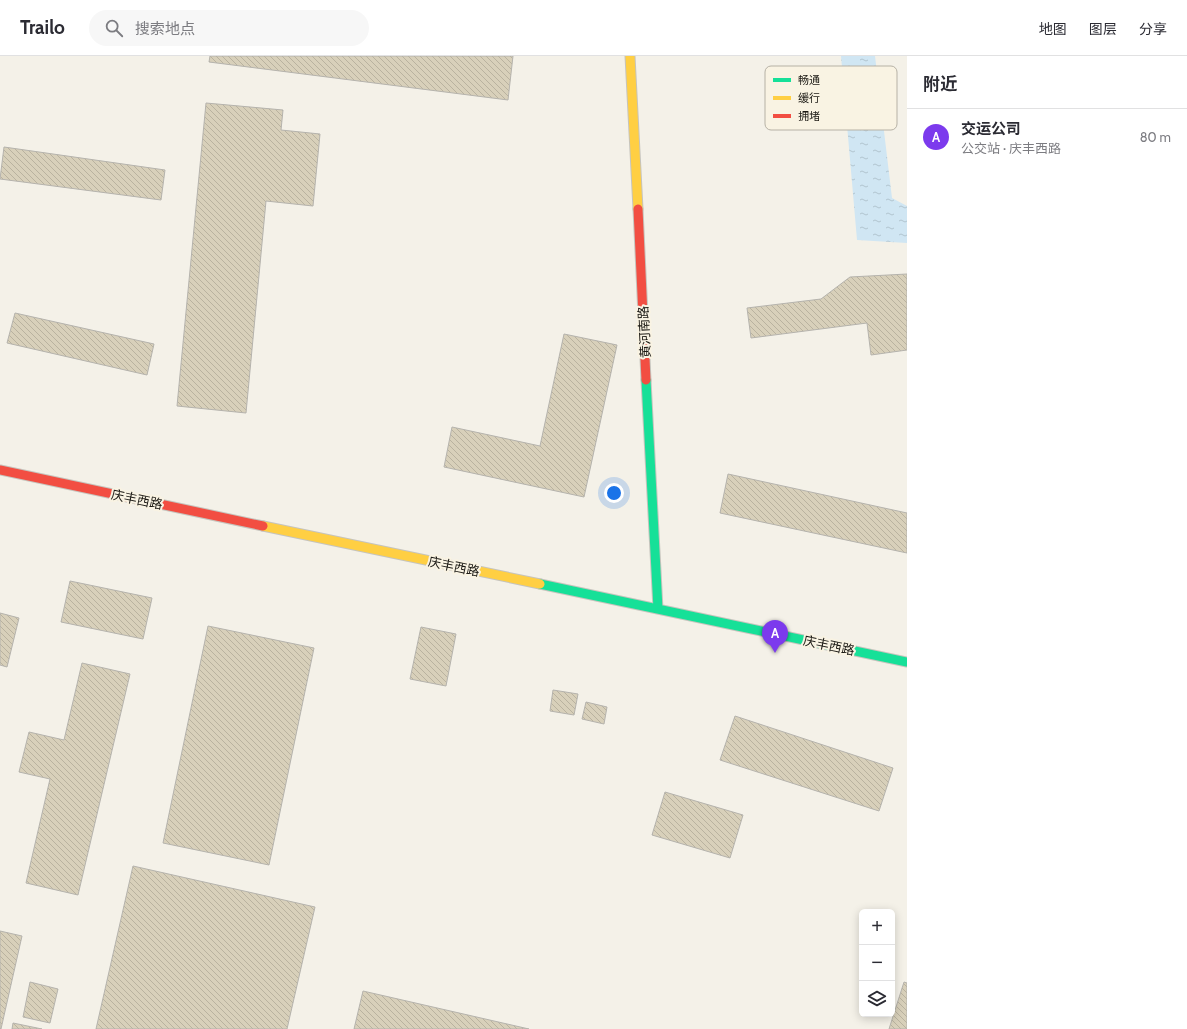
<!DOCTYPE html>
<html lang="zh">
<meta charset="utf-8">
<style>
:root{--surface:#fff;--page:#f7f7f7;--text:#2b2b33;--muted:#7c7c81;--line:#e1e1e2;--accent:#7c3aed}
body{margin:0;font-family:Cabin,"Noto Sans SC",sans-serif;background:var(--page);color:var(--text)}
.controls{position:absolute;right:12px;bottom:12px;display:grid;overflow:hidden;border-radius:6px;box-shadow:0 2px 10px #0003}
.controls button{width:36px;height:36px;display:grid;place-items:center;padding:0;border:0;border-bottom:1px solid var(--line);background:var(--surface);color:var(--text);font:20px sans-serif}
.you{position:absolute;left:614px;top:437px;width:14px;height:14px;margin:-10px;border:3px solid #fff;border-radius:50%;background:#1a73e8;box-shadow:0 0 0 6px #1a73e833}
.badge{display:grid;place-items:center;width:26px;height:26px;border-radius:50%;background:var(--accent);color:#fff;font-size:13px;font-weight:700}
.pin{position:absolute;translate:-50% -33px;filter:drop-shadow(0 1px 2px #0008)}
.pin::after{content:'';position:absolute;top:21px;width:14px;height:12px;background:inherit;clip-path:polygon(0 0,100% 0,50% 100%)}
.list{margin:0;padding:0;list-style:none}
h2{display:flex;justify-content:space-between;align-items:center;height:52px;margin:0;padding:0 16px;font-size:17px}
h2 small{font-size:13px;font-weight:400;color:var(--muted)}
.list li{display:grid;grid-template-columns:26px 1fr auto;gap:12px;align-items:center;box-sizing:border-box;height:56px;padding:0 16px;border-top:1px solid var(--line)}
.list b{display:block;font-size:15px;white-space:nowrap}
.list p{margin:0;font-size:13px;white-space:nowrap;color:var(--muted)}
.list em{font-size:13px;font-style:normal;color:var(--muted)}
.icon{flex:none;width:22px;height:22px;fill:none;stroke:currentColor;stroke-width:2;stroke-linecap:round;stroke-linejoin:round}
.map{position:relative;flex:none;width:907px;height:973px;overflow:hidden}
header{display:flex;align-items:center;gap:24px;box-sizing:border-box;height:56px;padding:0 20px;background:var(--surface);border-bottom:1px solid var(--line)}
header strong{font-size:19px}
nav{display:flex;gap:22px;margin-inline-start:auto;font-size:14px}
.search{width:280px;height:36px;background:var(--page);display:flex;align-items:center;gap:10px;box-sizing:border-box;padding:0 14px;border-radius:22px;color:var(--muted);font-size:15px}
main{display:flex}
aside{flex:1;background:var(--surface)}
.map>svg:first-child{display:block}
.water{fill:url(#water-ripples)}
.building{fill:url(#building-back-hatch);stroke:#b5b3ad}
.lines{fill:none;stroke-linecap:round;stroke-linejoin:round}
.fast-casing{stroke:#c6c4bd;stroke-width:11}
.slow-casing{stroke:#c6c4bd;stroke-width:11}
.jam-casing{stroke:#c6c4bd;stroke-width:11}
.fast{stroke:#16e098;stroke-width:9}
.slow{stroke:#ffcf43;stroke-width:9}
.jam{stroke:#f24e42;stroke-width:9}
.labels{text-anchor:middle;stroke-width:4;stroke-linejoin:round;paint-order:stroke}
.street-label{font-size:13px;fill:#1a1813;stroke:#f9f3e3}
.key{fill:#f9f3e3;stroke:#b6b1a5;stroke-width:1}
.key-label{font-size:11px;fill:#1a1813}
</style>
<header>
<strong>Trailo</strong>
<div class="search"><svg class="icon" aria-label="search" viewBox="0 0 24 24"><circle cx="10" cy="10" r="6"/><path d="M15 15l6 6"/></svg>搜索地点</div>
<nav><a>地图</a><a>图层</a><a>分享</a></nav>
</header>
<main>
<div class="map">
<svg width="907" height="973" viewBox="0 0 907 973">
<defs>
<pattern id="water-ripples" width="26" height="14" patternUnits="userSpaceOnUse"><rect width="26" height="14" fill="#d0e6f3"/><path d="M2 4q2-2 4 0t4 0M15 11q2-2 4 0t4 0" fill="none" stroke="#b2c5cf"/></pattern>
<pattern id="building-back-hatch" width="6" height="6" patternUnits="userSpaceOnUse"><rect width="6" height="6" fill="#d8d0ba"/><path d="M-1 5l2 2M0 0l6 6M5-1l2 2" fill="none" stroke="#b9b29f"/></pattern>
</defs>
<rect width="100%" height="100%" fill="#f4f1e8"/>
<path class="water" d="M841,0H875L892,142L907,150V187L857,184Z"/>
<path class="building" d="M210,0H513L508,44L209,6Z
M206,47L283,54L281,74L320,78L313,150L266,145L246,357L177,350Z
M4,91L165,114L161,144L0,123Z
M907,218V294L871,299L867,267L751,282L747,252L821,243L850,221Z
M15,257L154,288L147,319L7,287Z
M564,278L617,289L584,441L444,411L452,371L540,390Z
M728,418L907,457V497L720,457Z
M70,525L152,542L143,583L61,566Z
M0,557L19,562L7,611L0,609Z
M208,570L314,592L269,809L163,787Z
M421,571L456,578L446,630L410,623Z
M82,607L130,618L78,839L26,827L50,723L19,716L29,676L64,684Z
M553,634L578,638L574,659L550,655Z
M586,646L607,651L604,668L582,663Z
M735,660L893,712L879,755L720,704Z
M665,736L743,759L730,802L652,779Z
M133,810L315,851L287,973H96Z
M0,875L22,880L1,973H0Z
M30,926L58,933L50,967L23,961Z
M904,926L907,927V973H889Z
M363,935L529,973H354Z
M13,967L42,973H12Z"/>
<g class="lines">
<g class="fast-casing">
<path id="fast" d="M646,324L658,553
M540,528L907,606"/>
</g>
<g class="slow-casing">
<path id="slow" d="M630,0L638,153
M263,470L540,528"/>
</g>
<g class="jam-casing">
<path id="jam" d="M638,153L646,324
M0,414L263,470"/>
</g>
<use href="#fast" class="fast"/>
<use href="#slow" class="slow"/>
<use href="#jam" class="jam"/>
</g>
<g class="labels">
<g class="street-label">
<text transform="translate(644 276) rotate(-93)" y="5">黄河南路</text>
<text transform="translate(137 443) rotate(12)" y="5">庆丰西路</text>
<text transform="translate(454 510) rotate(12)" y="5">庆丰西路</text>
<text transform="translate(829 589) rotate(12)" y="5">庆丰西路</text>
</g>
</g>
<rect x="765" y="10" width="132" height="64" rx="6" class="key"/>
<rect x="773" y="22" width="18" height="4" fill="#16e098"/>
<rect x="773" y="40" width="18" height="4" fill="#ffcf43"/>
<rect x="773" y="58" width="18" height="4" fill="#f24e42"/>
<g class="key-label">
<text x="798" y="28">畅通</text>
<text x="798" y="46">缓行</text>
<text x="798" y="64">拥堵</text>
</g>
</svg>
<div class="controls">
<button>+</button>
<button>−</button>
<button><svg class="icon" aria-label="layers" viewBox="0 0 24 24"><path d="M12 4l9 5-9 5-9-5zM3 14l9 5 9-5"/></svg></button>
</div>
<div class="you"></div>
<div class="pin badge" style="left:775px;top:597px">A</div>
</div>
<aside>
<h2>附近<small></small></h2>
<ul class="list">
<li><span class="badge">A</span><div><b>交运公司</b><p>公交站 · 庆丰西路</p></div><em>80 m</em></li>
</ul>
</aside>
</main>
